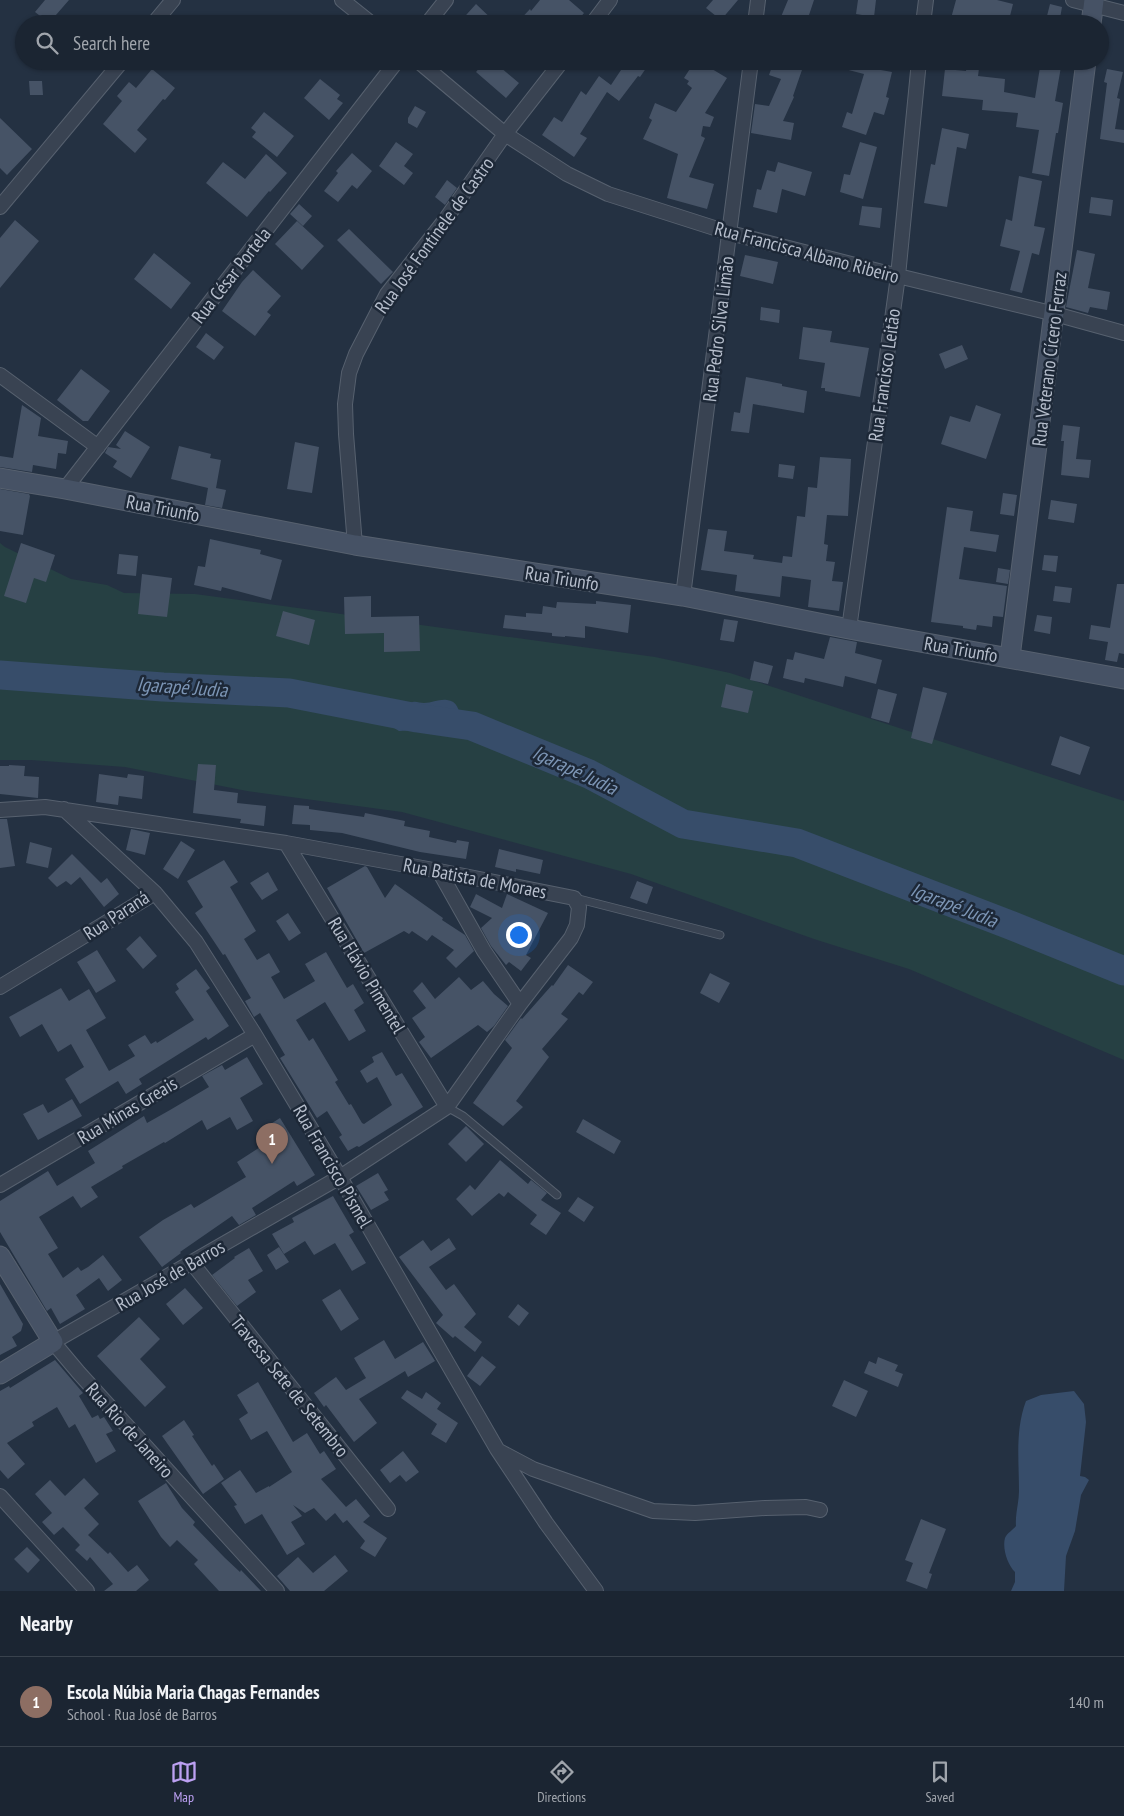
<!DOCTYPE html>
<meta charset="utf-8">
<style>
:root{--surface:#1b2532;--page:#28313e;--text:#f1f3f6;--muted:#a0a5ac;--line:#39424d;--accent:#bca0f2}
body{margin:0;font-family:"PT Sans Narrow",sans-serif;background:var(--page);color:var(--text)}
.you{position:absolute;left:518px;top:934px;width:18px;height:18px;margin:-12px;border:4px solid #fff;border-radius:50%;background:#1a73e8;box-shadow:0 0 0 8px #1a73e833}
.badge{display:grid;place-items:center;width:32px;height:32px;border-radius:50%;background:var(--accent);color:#fff;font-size:16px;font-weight:700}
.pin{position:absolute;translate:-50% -41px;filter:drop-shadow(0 1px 2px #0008)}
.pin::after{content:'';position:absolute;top:26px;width:18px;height:15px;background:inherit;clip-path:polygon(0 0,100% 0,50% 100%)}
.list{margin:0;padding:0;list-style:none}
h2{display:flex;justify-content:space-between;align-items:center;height:65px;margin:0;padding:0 20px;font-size:21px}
h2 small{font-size:16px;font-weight:400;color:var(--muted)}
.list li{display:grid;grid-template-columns:32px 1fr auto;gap:15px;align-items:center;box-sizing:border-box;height:90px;padding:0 20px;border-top:1px solid var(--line)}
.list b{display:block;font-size:19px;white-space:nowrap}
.list p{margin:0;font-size:16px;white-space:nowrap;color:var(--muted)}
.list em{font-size:16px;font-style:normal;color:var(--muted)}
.icon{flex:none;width:28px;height:28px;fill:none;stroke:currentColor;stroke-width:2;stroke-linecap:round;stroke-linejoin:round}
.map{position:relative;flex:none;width:1124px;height:1591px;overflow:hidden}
.search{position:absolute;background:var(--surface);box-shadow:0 1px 4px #0004;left:15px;right:15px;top:15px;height:55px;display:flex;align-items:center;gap:12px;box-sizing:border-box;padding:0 18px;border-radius:28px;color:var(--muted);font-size:19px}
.sheet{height:155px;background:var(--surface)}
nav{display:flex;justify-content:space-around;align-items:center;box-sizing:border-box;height:70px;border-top:1px solid var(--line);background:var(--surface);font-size:14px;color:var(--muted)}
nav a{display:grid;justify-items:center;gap:2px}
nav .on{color:var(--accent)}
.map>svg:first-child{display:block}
.green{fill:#264043}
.water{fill:#374d6a}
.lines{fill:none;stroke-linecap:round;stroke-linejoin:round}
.river{stroke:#374d6a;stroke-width:29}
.building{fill:#465366}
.lane-casing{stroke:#57616f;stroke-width:9}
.street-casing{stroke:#57616f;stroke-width:16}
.secondary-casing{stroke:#57616f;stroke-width:21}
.lane{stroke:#394352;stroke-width:7}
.street{stroke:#394352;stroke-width:14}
.secondary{stroke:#465265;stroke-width:19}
.labels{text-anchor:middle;stroke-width:5;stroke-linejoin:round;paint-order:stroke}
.street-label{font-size:19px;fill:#b6becc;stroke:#1d2837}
.water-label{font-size:20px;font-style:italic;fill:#7c95b5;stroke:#1d2837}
</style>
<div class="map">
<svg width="1124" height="1591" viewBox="0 0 1124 1591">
<rect width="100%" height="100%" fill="#243142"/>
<path class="green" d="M0,543L5,547L71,579L107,585L124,593L195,594L655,657L730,673L1124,801V1060L909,969L814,939L631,874L402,812L247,791L125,767L31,760H0Z"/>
<path class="water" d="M358,699C369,701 374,710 386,709C396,709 404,704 413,702C416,701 420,703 424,703C432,703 439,699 447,700C462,701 461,722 458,732L452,734L432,729L399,731L373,715L357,713L353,707V701Z
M1074,1391L1084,1404L1086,1422L1080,1476L1085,1477L1089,1480L1081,1495L1075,1531L1066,1556L1064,1591H1011L1015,1582V1572C1008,1565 1002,1549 1005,1538C1007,1533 1013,1530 1016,1526C1015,1514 1019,1503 1019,1491C1019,1461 1015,1430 1026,1401L1041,1395Z"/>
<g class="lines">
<path class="river" d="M0,675L163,687L289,693L417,718L472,726L589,774L683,824L797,843L1010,925L1124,971"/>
</g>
<path class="building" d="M45,0H69L49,23L35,12Z
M540,0H569L584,13L575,24H516L530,9L531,11Z
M713,0H738L721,20L706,8Z
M788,0H814L806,24H778Z
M858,0H876L874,17L856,14Z
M956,0H997L1013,4L1008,24H958L950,22Z
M476,4L497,24H458Z
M1050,4L1062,7L1059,24H1045Z
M485,61H493L519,83L506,98L476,72Z
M627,61H651L640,77L638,76L619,101L607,92L580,134L587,138L574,157L542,135L554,117L562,122L581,91L586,95L599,76L611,85Z
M695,61H710L707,66L727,78L705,113L714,117L710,127L703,126L701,136L705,138L689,177L714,184L707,209L667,198L678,154L643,139L652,120L649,118L655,103L676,112L692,88L687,84L689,81L684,78Z
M774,61H786L803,67L793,96L794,97L783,121L794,123L791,140L751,133L755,104L769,106L781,79L769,75Z
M834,61H884L881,70L892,72L886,97L889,98L884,115L874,112L866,135L842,127L847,112L852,114L864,74L833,66Z
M967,61H980L978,76L1005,79L1004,92L1035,98L1041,61H1062L1055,101L1063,103L1058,133H1056L1049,176L1032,173L1039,130L1016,127L1018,113L982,110L983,100L942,96L945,69L966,71Z
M152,69L175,88L165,100L163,99L137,130L147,139L135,153L103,124L122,101L117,96L129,82L136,88Z
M1107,69L1123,72L1117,98L1120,99L1115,129L1124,130V143L1100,139L1107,83L1104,82Z
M320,79L340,95L337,99L343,103L329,120L304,98Z
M29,81H42L43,95H30Z
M415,106L426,112L417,128L408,123V118Z
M264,112L294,136L277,157L252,137L256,132L251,128Z
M0,118L32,149L7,175L0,168Z
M942,128L969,134L966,149L957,147L947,207L924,203L931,164L935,165Z
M396,142L413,154L404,166L413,173L404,185L379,166Z
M860,142L877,147L863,199L840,192L844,174L850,175Z
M352,153L372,171L357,189L352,185L338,202L324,191L338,173L336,171Z
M266,154L287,173L270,192L269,191L247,217L206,183L223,162L245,179Z
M778,162L812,172L805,196L782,189L777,213L753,207L757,189L761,190L767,170L775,172Z
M1019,176L1042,181L1034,226L1045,228L1039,255L1032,253L1022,293L1010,290L1020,251L1000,246L1006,219L1012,221Z
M447,180L457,188L445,205L435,197Z
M1091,197L1113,200L1111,216L1089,213Z
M299,204L312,216L303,226L290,214Z
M862,206L882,208L880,228L859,225Z
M15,220L39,241L0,288V238Z
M297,221L324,246L302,270L275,244Z
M349,229L393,272L381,284L337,240Z
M1077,250L1095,254L1088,288L1110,292L1107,310L1090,307L1088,313L1066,307Z
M154,253L191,283L171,309L134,279Z
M745,255L778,262L773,284L740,276Z
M253,270L281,296L267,312L271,315L255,336L222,311L242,282Z
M761,307L780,310L779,323L760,320Z
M803,327L832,331L830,342L869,348L860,397L825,391V388H821L825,363L799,359Z
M206,333L224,347L214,360L196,347Z
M962,345L968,359L945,369L939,354Z
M81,369L110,391L88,421H83L57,400Z
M746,377L782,384V386L807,391L804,413L753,404L749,433L731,431L734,412L740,413Z
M22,405L41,418L38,436L68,441L66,454L58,453L56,469L33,465L32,472L0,467V456L13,458Z
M976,405L1001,414L986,459L941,444L950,416L970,422Z
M1063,425L1080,427L1076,459L1091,460L1089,478L1061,475L1064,441H1061Z
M125,431L150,447L131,478L113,467L117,461L105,453L108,447L121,449L116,445Z
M295,442L319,447L312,493L287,489Z
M179,446L211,454L210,458L221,460L216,488L226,490L222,508L205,505L208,488L171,479Z
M820,457L851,459L848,516L827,515L824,544L828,545L826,561L835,562L832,581L843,582L839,611L808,607L811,580L782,576L780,597L735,591L737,575L701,570L708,529L727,531L724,551L754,555L753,559L782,563L783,556L792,557L797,516L805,517L808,487L817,488Z
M779,464L795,466L793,479L778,477Z
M0,489L29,494L30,496L23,535L0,531Z
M1003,493L1017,495L1014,516L1000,514Z
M1051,500L1077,504L1074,523L1048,519Z
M947,507L973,511L970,531L999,535L996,552L964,547L959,579L1007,586L1003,617L993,616L992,627L977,625L976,630L963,628V626L931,622Z
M210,539L261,550L260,554L282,560L271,600L222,587L221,591L194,585L198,566L205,567Z
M21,543L55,555L46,582L34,578L26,603L4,596Z
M119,554L138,556L136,576L117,574Z
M1044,555L1058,556L1056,572L1042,570Z
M998,568L1010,570L1008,584L996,582Z
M142,574L172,578L167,617L138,614Z
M1117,584H1124V654L1119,653L1117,662L1105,660L1108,642L1089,639L1091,625L1110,628Z
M1055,586L1072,588L1070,603L1053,601Z
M371,596V617L419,616L420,651L384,652V633L345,634L344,597Z
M596,601L631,605L628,633L585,626V638L565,636V637L552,636V633L503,628L505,615L526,617V613L542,614L543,606L556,608L557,602L596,604Z
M283,611L315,620L309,645L276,636Z
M1037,615L1052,617L1050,634L1034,631Z
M724,619L738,621L734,642L720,640Z
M830,637L857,642L855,653L882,660L876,684L845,676L843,687L805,678L804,683L783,678L787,659L793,660L795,652L824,659Z
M754,661L773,666L768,684L750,680Z
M726,684L753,691L748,713L721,707Z
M923,687L947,693L932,744L911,738Z
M878,689L897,694L889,723L871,718Z
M1060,736L1090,747L1080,775L1051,765Z
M198,764L216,765L214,790L238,793L237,803L266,806L264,826L240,823L241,819L193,813Z
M9,765L25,766L24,776L39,777L38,798L0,794V766H9Z
M99,774L127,778L128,774L144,776L142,799L119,796L118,805L96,802Z
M294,805L309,806V809L364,817L365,813L405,821L404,826L430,831L429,837L456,843L457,840L469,842L466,859L420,852L342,833L310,830V825L292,824Z
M0,819H7L15,866L0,868Z
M131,829L150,833L145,855L126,850Z
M181,841L195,850L178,879L163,869Z
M30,842L52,848L48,868L26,863Z
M499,849L543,860L540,874L516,869V872L495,867Z
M72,854L101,883L107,878L119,894L104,907L80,877L71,885L66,881L57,887L48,878Z
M224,860L238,882L230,887L256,931L244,939L257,960L269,953L280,972L271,977L284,999L315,981L305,964L326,952L347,988L353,984L364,1003L354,1010L366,1031L349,1041L325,1002L296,1020L309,1041L313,1038L338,1080L335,1082L349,1105L351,1104L362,1123L364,1124L392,1105L377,1077L367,1083L360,1071L374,1062L372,1057L382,1052L396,1076L402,1073L423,1107L359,1147L357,1146L348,1151L339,1137L342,1135L327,1111L317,1118L280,1058L285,1055L260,1013L254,1017L245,1001L251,998L225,954L223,955L195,913L203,907L187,881Z
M365,866L367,867L385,898L395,884L443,918L442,920L465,935L474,951L456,968L446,958L454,950L432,935L427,941L412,931L409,934L404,931L364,953L327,888Z
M268,872L278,890L262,900L250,883Z
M637,881L653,887L647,904L630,898Z
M476,894L502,908L507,894L548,913L526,955L531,958L521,971L509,962L506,965L491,946L481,928L492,918L470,907Z
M288,913L301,933L289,941L276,921Z
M140,936L157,956L143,969L126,949Z
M97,950L116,981L96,993L77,962Z
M568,965L593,982L583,995L579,992L561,1014L568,1019L542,1049L549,1057L516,1101L523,1107L503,1126L473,1103L512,1048L505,1040L521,1018L522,1019L552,985L553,986Z
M196,969L210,988L206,991L229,1026L208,1040L206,1037L139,1079L142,1084L126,1094L118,1081L80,1104L65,1079L84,1067L71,1044L58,1052L42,1024L20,1037L9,1017L61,988L69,1001L89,989L106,1018L86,1030L109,1071L135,1056L128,1045L145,1035L151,1044L156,1041L157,1043L194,1020L175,992L179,989L176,984Z
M710,973L730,983L719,1003L700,993Z
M459,977L471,990L483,981L494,994L508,1006L494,1026L487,1032L478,1025L431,1058L419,1042L425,1037L412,1018L426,1008L413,991L422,982L435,999Z
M247,1057L263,1084L240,1098L253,1121L237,1130L230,1117L207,1130L202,1120L165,1143L164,1142L122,1166L123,1168L91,1187L98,1197L81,1208L73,1196L39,1217L58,1248L48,1254L63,1278L78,1267L81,1271L88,1267L103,1255L122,1280L108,1291L99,1278L76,1295L85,1309L60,1324L51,1308L47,1311L0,1232V1201L48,1171L57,1186L95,1163L88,1151L144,1116L147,1123L170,1110L209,1087L202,1076L222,1065L225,1070Z
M72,1099L82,1116L38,1140L23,1114L43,1104L48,1113Z
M280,1118L315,1175L297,1186L294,1181L252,1208L256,1215L239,1225L232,1216L180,1252L181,1253L162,1267L139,1237L163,1220L191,1204L194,1208L246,1177L237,1162L265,1144L258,1132Z
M583,1119L621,1141L614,1154L576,1132Z
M466,1126L484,1144L466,1162L448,1144Z
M500,1160L528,1184L531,1180L547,1193L541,1200L561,1213L546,1235L530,1224L537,1215L508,1192L504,1197L499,1193L472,1216L456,1199L470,1185L475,1190Z
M378,1173L388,1190L384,1192L389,1200L371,1210L356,1186Z
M333,1196L354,1232L349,1235L366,1263L352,1271L335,1243L314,1255L305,1241L284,1254L272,1234L294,1222L292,1218Z
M578,1197L594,1207L584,1222L568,1211Z
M449,1238L456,1249L429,1267L446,1290L454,1284L476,1314L464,1327L482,1342L475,1352L455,1336L453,1338L436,1323L443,1315L399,1257L423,1240L431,1251Z
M279,1247L289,1262L276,1270L267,1255Z
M249,1248L263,1271L248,1280L256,1292L237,1306L212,1275L235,1258L234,1257Z
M0,1284L23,1324L21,1331L12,1337L17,1346L0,1355Z
M185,1288L203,1308L183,1325L166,1304Z
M340,1289L359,1319L341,1331L322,1300Z
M518,1304L529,1313L519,1326L508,1317Z
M139,1317L160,1339L140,1359L166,1387L145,1407L97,1356Z
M384,1340L395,1359L423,1342L435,1361L408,1377L405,1371L359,1399L377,1423L354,1442L326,1405L324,1407L314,1393L336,1377L346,1390L366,1378L354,1358Z
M482,1356L496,1367L480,1386L467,1376Z
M878,1357L898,1365L895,1371L903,1374L898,1387L864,1373L869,1361L876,1364Z
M55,1360L83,1393L79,1396L92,1418L98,1415L100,1419L104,1417L113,1431L106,1434L116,1451L96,1463L75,1424L69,1428L57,1407L32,1422L34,1426L7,1443L25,1464L8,1479L0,1470V1391L9,1386L10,1388Z
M844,1380L868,1391L856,1417L832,1406Z
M258,1382L293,1442L307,1433L320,1454L324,1451L336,1469L321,1479L346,1507L356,1499L370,1516L363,1522L387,1538L375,1557L360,1548L365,1541L347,1520L343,1523L335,1513L326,1521L314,1508L305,1513L293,1505L302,1516L291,1522L305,1544L287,1555L262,1514L245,1524L234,1506L237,1505L221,1483L240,1470L256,1493L269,1486V1487L292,1472L267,1431L251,1440L239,1419L248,1413L237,1395Z
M407,1390L422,1399L426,1392L441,1403L437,1409L458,1423L446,1443L431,1434L437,1424L401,1398Z
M184,1420L194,1435L192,1436L212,1466L214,1464L224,1479L203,1494L162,1436Z
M403,1451L419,1472L406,1482L400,1475L390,1483L380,1470Z
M84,1478L99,1494L84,1508L99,1524L88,1535L108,1554L110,1552L128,1572L137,1565L149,1580L136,1591H104L113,1584L90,1557L87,1561L75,1550L80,1545L63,1527L54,1535L42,1522L52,1513L35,1494L50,1480L65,1496Z
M166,1483L182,1508L195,1522L193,1525L225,1558L240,1572L241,1570L261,1591H219L194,1564L198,1560L177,1540L170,1547L161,1537L138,1501Z
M921,1519L946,1529L929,1573L932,1574L927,1589L906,1581L913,1563L905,1560Z
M27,1547L40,1560L28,1573L14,1559Z
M335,1555L348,1571L324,1591H290L277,1576L298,1557L313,1573Z"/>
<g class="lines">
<g class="lane-casing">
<path id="lane" d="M575,898L720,935
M447,1107L463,1116L557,1195"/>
</g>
<g class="street-casing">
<path id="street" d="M342,0L372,24
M1073,0L1124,13
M153,24L173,0
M427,24L446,0
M592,24L610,0
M755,24L758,0
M923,24L926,0
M418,61L505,134L567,174L608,194L730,233L898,276L1055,314L1124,333
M0,207L122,61
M0,375L98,447
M65,489L397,61
M355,545L346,434L345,404L349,373L356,354L387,294L445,220L505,134L562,61
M683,596L751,61
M849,629L898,276L919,61
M64,809L155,893L196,942L255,1035L340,1177L497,1449L546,1523L596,1591
M0,810L45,807L286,843L439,871L574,898L579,907L577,925L571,938L520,1004L447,1107L340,1177L53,1342L79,1373L277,1591
M286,843L447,1107
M439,871L484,951L520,1004
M0,987L155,893
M0,1185L255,1035
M192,1263L388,1509
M499,1451L533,1469L653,1511L695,1513L765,1508L806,1507L820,1510
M0,1496L87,1591"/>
</g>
<g class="secondary-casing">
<path id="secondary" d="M1091,24L1094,0
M0,478L65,489L355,545L683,596L849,629L1124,679
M1010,657L1086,61
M0,1256L53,1342L0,1374"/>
</g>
<use href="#lane" class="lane"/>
<use href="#street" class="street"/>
<use href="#secondary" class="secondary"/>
</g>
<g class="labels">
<g class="street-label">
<text transform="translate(434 235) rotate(-54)" y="7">Rua José Fontinele de Castro</text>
<text transform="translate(807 252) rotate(15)" y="7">Rua Francisca Albano Ribeiro</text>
<text transform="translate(231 275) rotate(-52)" y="7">Rua César Portela</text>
<text transform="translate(718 329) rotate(-83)" y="7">Rua Pedro Silva Limão</text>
<text transform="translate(1049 359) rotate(-83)" y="7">Rua Veterano Cícero Ferraz</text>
<text transform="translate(884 375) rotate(-82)" y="7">Rua Francisco Leitão</text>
<text transform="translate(163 508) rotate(11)" y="7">Rua Triunfo</text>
<text transform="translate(562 578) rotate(9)" y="7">Rua Triunfo</text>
<text transform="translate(961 649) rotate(10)" y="7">Rua Triunfo</text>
<text transform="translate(475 878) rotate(11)" y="7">Rua Batista de Moraes</text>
<text transform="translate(116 915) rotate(-33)" y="7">Rua Paraná</text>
<text transform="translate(367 975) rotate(59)" y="7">Rua Flávio Pimentel</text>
<text transform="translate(127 1110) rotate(-31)" y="7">Rua Minas Greais</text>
<text transform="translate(333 1166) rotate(60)" y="7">Rua Francisco Pismel</text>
<text transform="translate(170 1275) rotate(-30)" y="7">Rua José de Barros</text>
<text transform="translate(290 1386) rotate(51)" y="7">Travessa Sete de Setembro</text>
<text transform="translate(130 1430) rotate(48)" y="7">Rua Rio de Janeiro</text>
</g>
<g class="water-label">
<text transform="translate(182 687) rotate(4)" y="7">Igarapé Judia</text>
<text transform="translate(575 770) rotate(25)" y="7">Igarapé Judia</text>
<text transform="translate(954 905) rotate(21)" y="7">Igarapé Judia</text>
</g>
</g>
</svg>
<div class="you"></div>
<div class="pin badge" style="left:272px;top:1164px;background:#8d6e63">1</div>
<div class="search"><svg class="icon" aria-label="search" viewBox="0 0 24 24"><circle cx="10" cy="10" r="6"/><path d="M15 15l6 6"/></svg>Search here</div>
</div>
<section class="sheet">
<h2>Nearby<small></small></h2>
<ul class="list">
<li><span class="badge" style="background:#8d6e63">1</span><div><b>Escola Núbia Maria Chagas Fernandes</b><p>School · Rua José de Barros</p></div><em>140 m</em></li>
</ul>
</section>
<nav>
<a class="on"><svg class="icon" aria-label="map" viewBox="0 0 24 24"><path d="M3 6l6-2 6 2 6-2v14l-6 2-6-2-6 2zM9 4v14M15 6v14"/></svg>Map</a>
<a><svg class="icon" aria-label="directions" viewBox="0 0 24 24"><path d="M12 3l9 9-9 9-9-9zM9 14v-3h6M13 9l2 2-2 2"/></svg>Directions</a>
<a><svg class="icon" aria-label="saved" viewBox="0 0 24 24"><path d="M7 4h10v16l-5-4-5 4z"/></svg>Saved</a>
</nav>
